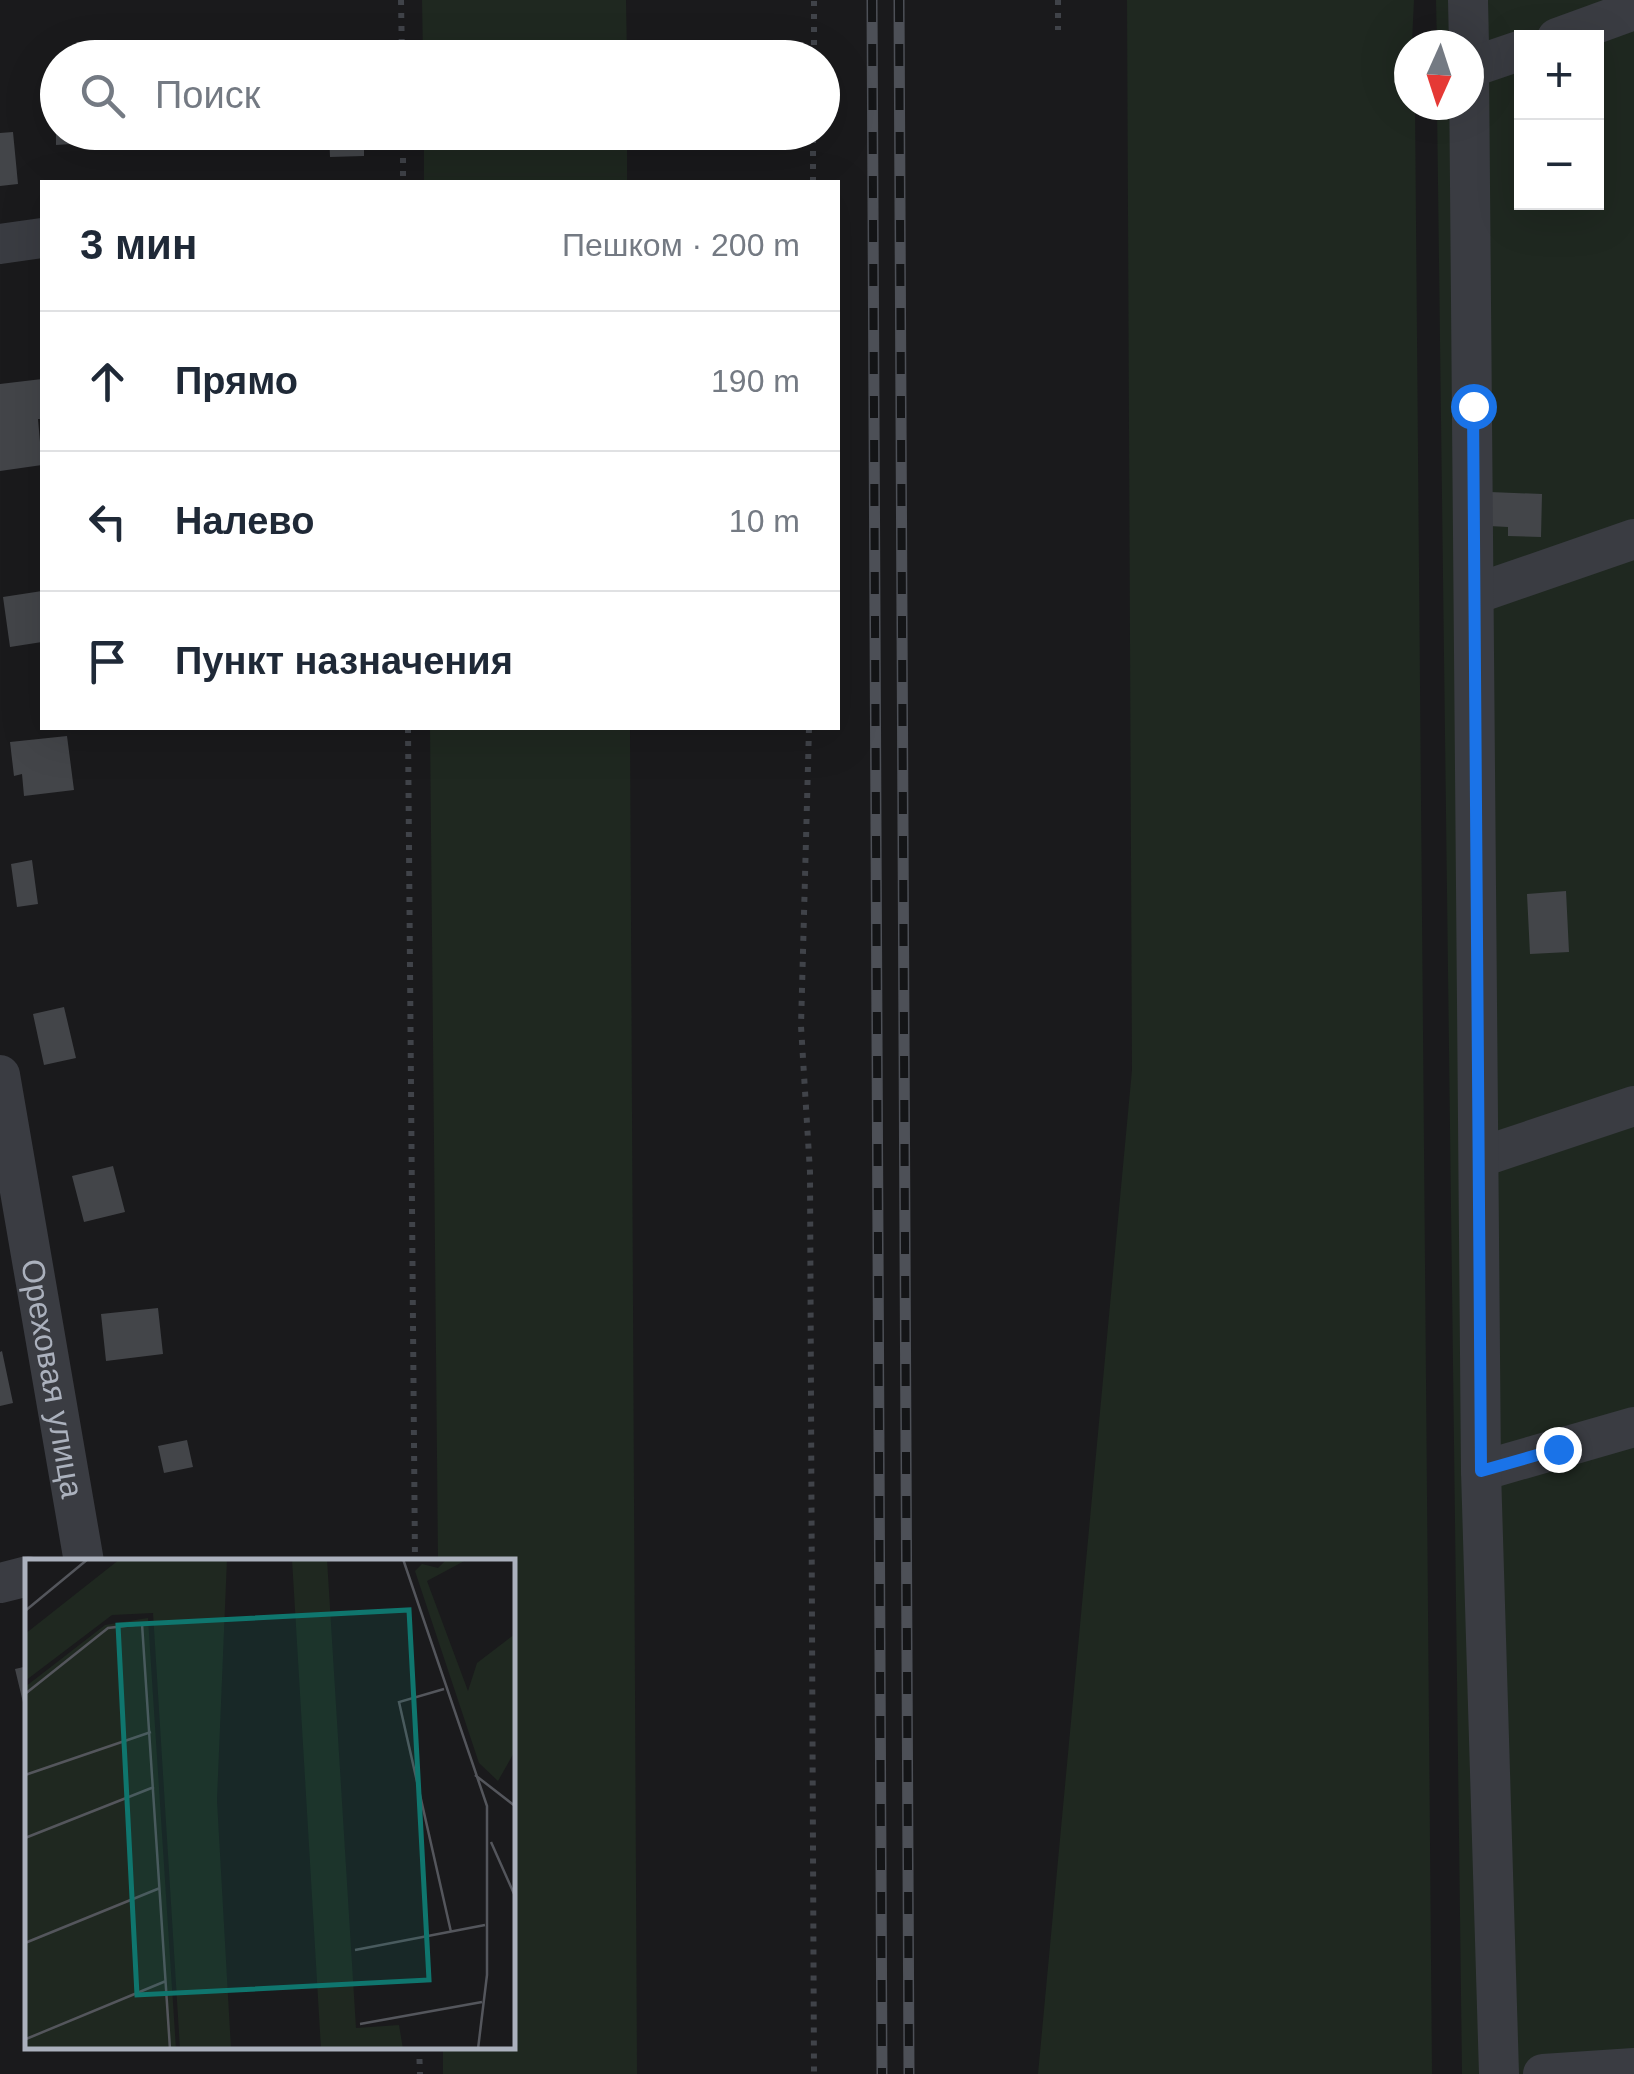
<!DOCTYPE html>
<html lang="ru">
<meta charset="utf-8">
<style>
:root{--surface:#fff;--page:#f6f6f7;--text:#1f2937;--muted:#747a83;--line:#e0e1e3}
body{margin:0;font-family:Arial,sans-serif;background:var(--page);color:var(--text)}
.controls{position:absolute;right:30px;top:30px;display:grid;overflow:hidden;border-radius:0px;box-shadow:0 10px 40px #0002}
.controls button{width:90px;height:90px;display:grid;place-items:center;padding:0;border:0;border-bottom:2px solid var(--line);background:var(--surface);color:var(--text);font:50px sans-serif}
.compass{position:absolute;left:1394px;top:30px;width:90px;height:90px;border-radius:50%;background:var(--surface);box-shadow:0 10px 40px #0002;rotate:183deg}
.stop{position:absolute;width:30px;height:30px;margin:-22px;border:8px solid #1a73e8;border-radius:50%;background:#fff}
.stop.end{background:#1a73e8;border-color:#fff;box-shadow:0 2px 10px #0008}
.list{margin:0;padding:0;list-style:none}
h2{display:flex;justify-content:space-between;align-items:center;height:130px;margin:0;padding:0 40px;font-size:42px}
h2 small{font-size:32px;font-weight:400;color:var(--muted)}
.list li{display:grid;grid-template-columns:65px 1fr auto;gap:30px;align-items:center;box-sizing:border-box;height:140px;padding:0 40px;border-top:2px solid var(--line)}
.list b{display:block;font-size:38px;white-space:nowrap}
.list em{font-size:32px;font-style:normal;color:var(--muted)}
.icon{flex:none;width:55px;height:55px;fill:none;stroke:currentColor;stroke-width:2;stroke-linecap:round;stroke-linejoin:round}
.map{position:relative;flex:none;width:1634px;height:2074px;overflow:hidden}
.search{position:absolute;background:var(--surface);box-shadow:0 10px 40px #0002;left:40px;top:40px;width:800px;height:110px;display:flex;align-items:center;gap:25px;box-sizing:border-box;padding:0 35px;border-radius:55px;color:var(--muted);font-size:38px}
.panel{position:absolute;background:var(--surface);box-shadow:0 10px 40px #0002;left:40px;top:180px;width:800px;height:550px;border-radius:0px}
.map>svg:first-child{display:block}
.green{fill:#1f2820;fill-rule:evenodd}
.building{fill:#434549}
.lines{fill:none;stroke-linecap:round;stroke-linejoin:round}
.path{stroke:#404349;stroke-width:6;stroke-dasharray:5 8;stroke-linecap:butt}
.minor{stroke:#3a3c42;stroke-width:40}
.rail-casing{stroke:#4d5057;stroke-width:11}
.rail{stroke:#141517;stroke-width:8;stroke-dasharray:22;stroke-linecap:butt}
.route{stroke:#1a73e8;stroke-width:12}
.labels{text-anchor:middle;stroke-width:8;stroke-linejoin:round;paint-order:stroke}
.street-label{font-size:32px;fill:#abb1bd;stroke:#141517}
.inset-road{fill:none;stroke:#54565c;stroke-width:2.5}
.view{fill:#0f766e;fill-opacity:0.15;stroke:#0f766e;stroke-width:5}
.inset-edge{fill:none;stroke:#abb1bd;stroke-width:5}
</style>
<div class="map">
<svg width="1634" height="2074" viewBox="0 0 1634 2074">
<rect width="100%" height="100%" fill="#1a1a1c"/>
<path class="green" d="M422,0H626L627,57H423Z
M1127,0H1414L1409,105H1415L1432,2074H1038L1132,1070Z
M1436,0H1634V2074H1462L1437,105H1469V45H1437ZM1522,38H1596V202H1522Z
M424,133H627V182H424Z
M430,728H630L637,2074H443V2047L512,2046V1562L438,1561Z"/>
<path class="building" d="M13,132L18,184L0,186V133Z
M56,132H116L117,141L56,145Z
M186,132H238V142L186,141Z
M329,132H364V156L330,157Z
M42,379V419H38L42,465L0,471V384Z
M1490,492L1542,494L1541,537L1508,536V527L1489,526Z
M42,591V642L10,647L3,597Z
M67,736L74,790L24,796L22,774L14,776L10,742Z
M32,860L38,904L17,907L11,864Z
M1566,891L1569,952L1530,954L1527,894Z
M64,1007L76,1058L44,1065L33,1014Z
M113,1166L125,1212L84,1222L72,1176Z
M158,1308L163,1354L106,1361L101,1314Z
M2,1351L13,1403L0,1406V1352Z
M187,1440L193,1467L164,1473L158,1446Z
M28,1666V1715H26L15,1669Z"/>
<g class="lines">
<path class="path" d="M401,0L402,58
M1058,0V30
M814,58V0
M403,132V182
M813,182V132
M408,728L415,1562
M809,728L801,1026L810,1172L814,2074
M419,2046L420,2074"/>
<g class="minor">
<path d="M1468,0L1469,45"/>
<path d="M1557,38L1634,10"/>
<path d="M0,244L42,238"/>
<path d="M1475,594L1634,539"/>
<path id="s1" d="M0,1075L84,1562"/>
<path d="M1481,1157L1634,1106"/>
<path d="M1481,1471L1634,1427"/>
<path d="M0,1583L28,1576"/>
<path d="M1499,2074L1481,1471L1469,68L1522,50"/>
<path d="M1543,2074L1634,2068"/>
</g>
<g class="rail-casing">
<path id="rail" d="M872,0L882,2074
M899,0L909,2074"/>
</g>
<use href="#rail" class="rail"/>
</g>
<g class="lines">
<path class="route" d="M1473,406L1481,1471L1558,1449"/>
</g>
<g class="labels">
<g class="street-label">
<text dy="11" stroke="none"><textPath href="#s1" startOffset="308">Ореховая улица</textPath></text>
</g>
</g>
<g transform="translate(25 1559)">
<rect width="490" height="490" fill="#1a1a1c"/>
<path d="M95,0H202L192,241L206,490H155L128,54L87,56L0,122V75ZM267,0H302L331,469L374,466L378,490H296ZM422,0H443L402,22L443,132L452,104L490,75V192L473,222L454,204L390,12L397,5L413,9ZM123,59L151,490H0V128L80,66Z" fill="#1f2820"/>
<path class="inset-road" d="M378,0L462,247V416L453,490M0,52L63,0M419,130L374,143L426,373M0,135L83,69L117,65L145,490M0,216L126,173M450,216L490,247M0,279L129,228M466,283L490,337M0,384L135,329M330,391L460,366M335,465L457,443M1,480L141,422"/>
<path class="view" d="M384,51L404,421L112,436L93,66Z"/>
<rect width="490" height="490" class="inset-edge"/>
</g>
</svg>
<div class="controls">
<button>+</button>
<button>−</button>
</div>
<svg class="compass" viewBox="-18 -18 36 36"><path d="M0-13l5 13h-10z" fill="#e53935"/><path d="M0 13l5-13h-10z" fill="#747a83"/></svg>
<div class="stop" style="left:1473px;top:406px"></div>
<div class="stop end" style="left:1558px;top:1449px"></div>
<div class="search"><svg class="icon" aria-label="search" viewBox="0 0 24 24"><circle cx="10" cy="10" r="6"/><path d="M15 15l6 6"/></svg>Поиск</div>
<section class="panel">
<h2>3 мин<small>Пешком · 200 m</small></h2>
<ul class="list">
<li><svg class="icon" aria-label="ahead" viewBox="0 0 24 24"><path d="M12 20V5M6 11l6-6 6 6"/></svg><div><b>Прямо</b></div><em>190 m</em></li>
<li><svg class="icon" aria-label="left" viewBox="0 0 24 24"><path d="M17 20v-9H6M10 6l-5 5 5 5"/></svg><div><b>Налево</b></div><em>10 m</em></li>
<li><svg class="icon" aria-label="arrive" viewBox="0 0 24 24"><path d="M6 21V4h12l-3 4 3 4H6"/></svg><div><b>Пункт назначения</b></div></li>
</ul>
</section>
</div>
